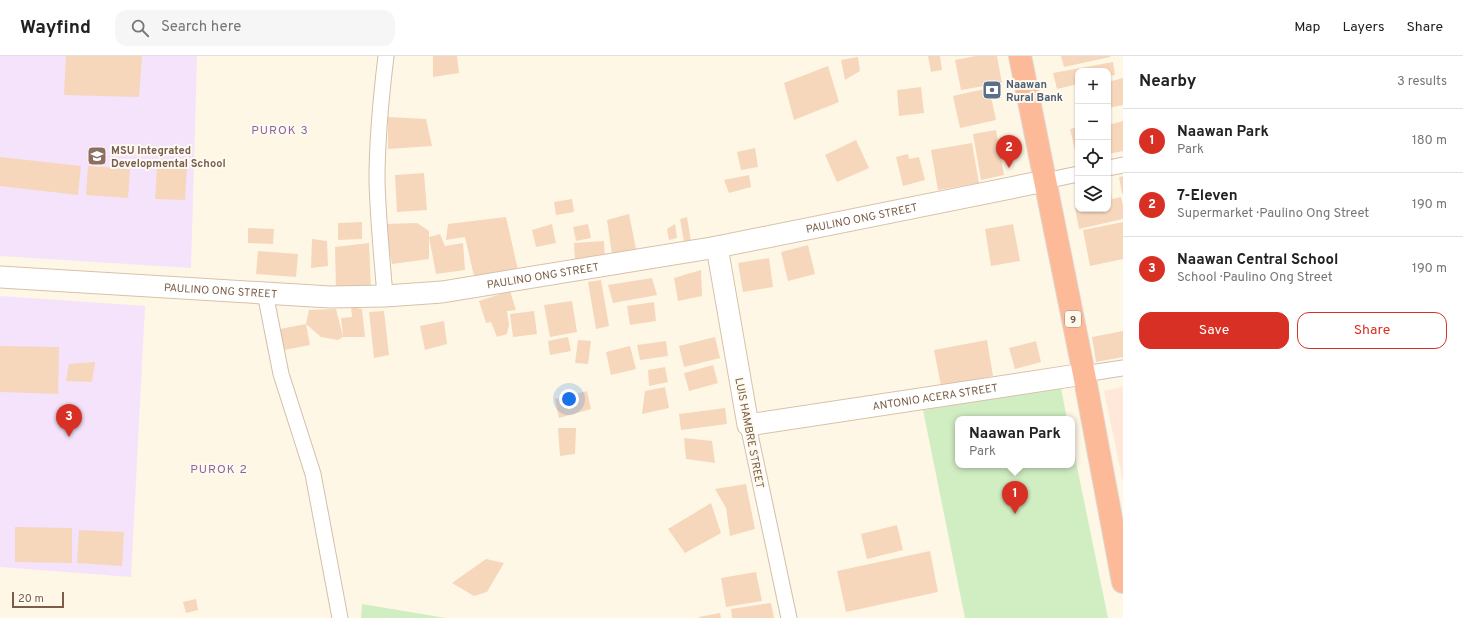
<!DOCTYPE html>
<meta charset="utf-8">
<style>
:root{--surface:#fff;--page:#f6f6f6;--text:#222;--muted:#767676;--line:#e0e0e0;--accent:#d93025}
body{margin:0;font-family:Overpass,sans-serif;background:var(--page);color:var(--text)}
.controls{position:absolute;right:12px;top:12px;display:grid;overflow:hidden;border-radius:8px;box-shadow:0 1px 3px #0004}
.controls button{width:36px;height:36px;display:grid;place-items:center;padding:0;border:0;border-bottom:1px solid var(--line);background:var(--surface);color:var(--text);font:20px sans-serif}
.scale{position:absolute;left:12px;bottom:10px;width:52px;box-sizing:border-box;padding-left:4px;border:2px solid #7b5e48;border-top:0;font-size:11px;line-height:14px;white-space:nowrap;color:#7b5e48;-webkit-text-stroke:3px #fffaef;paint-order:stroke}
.you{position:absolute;left:569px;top:343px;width:14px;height:14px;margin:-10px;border:3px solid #fff;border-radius:50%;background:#1a73e8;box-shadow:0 0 0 6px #1a73e833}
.badge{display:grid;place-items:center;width:26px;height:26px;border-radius:50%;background:var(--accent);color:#fff;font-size:13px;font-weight:700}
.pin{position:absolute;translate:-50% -33px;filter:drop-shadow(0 1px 2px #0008)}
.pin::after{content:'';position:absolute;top:21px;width:14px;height:12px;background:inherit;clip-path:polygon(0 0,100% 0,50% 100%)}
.popup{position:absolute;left:955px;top:360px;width:120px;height:52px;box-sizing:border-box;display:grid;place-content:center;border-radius:8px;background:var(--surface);filter:drop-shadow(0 1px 3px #0005);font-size:13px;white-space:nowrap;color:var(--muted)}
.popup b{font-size:15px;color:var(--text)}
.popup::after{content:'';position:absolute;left:50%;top:100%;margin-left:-8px;border:8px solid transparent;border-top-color:var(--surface)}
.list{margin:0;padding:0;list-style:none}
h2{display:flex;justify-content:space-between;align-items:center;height:52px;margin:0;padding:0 16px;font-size:17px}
h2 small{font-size:13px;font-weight:400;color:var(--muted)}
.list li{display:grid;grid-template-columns:26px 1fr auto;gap:12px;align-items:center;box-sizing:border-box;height:64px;padding:0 16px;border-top:1px solid var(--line)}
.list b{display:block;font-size:15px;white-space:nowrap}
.list p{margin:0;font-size:13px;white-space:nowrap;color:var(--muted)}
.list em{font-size:13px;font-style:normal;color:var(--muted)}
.actions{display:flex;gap:8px;padding:12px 16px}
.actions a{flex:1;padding:9px 0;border:1px solid var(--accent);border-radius:12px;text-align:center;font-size:14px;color:var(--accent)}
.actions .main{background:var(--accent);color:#fff}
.icon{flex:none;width:22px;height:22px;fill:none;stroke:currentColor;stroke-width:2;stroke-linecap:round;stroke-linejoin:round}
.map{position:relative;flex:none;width:1123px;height:562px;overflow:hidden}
header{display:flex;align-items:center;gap:24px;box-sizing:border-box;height:56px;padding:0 20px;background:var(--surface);border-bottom:1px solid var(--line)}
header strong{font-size:19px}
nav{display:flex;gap:22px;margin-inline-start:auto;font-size:14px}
.search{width:280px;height:36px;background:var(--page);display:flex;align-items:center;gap:10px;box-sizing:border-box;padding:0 14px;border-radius:12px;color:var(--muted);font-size:15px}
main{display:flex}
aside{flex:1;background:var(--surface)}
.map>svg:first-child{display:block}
.commercial{fill:#ffe7da}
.education{fill:#f4e3fb}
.green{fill:#d1eec3}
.building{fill:#f6d7bb}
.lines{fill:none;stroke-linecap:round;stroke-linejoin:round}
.street-casing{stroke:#d2bfaa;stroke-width:17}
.secondary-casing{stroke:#d8c1aa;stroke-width:23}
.highway-casing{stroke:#dfd8d3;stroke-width:24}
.street{stroke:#fff;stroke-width:15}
.secondary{stroke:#fff;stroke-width:21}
.highway{stroke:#fdba98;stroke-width:22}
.labels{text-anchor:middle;stroke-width:4;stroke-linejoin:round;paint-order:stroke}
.shield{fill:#fffaef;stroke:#a38d7a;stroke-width:1}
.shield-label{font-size:10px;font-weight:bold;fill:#7b5e48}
.service-label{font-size:11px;font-weight:bold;fill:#4e5e75;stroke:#fffaef;text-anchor:start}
.education-label{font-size:11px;font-weight:bold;fill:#785e54;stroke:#fffaef;text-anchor:start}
.street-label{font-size:11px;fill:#7b5e48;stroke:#fffaef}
.neighbourhood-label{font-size:12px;letter-spacing:1px;fill:#8e649e;stroke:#fffaef}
</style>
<header>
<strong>Wayfind</strong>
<div class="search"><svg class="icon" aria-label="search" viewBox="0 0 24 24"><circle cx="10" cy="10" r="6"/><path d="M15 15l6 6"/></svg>Search here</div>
<nav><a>Map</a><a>Layers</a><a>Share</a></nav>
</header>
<main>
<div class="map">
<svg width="1123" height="562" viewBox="0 0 1123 562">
<rect width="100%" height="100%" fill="#fef7e6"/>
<path class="commercial" d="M1123,331V426L1104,335Z"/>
<path class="education" d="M0,0H197L191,212L0,200Z
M0,240L145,250L131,521L0,511Z"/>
<path class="green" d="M1061,332L1067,363H958V409H1072V386L1108,562H965L923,354Z
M362,548L446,562H361Z"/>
<path class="building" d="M66,0H142L139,41L64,39Z
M433,0H457L459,17L433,21Z
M928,0H940L942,14L931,16Z
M976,0H997L1002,27L961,34L955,4Z
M1061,0H1110V1L1064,11Z
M858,1L860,15L845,24L841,4Z
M1113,6L1115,19L1108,20V15H1078V28L1057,33L1053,17Z
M828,10L839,46L794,64L784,27Z
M1123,22V49L1108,52V26Z
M921,31L924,57L899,60L897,34Z
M989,32L996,64L960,72L953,40Z
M388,61L426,63L432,90L388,93Z
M1123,65V95L1108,98V69Z
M1078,71V103H1077L1070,73Z
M996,74L1004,119L981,124L973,78Z
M856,84L869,112L837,126L825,99Z
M972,87L979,127L938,134L931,94Z
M755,92L758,111L741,114L737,96Z
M908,98L909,103L919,101L925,124L903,130L896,101Z
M0,101L81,110L78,139L0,130Z
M88,110L130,113L128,142L86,139Z
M157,110L187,112L185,144L155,143Z
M424,117L427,154L397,156L395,119Z
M749,119L751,131L729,137L724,124Z
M1123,120V138H1122L1119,121Z
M1108,126L1112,142L1108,143Z
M1121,141L1123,149V163L1079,173L1075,152L1078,151V153H1108V144Z
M572,143L574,156L556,159L554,146Z
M629,158L636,193L612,198L607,164Z
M506,161L518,214L475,221L473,216L465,181L446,184L448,168Z
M687,161L691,185L684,186L680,163Z
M362,166V183L338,184V167Z
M1123,166V203L1090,210L1083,174Z
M417,167L429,175V203L392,208L384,168Z
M552,168L556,187L536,191L532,174Z
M588,168L591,182L576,185L573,171Z
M675,168L677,182L669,184L667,173Z
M1013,168L1020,205L991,210L985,173Z
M248,172L274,173L273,188L248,187Z
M440,178L445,190L463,187L465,214L436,218L429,181Z
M312,183L327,185L328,210L311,212Z
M604,185L605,204L575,206L574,187Z
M369,187L371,233L336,234L335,191Z
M808,189L815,218L788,225L781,196Z
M258,195L298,198L296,221L256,218Z
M769,202L773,231L743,236L738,207Z
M701,214L702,240L678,245L674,222Z
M652,222L657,239L613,247L608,229Z
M601,224L609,270L596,273L588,226Z
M510,235L516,254L507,255L509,269L507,278L497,281L491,266L486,267L479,245Z
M572,245L577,276L550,281L544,249Z
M654,246L656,265L630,269L627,250Z
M351,251L362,253L365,281H343L341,262L352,261Z
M336,253L343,281L338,284L321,281L306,268L309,254Z
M384,255L389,299L374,302L369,256Z
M534,255L537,278L513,281L510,258Z
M444,265L447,288L425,294L420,270Z
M306,268L310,289L284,294L280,273Z
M1123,275V301L1096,306L1092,281Z
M568,281L571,295L550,299L548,285Z
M715,281L720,302L684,311L679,290Z
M578,284L591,285L588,308L575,307Z
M987,284L993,320L941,330L934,294Z
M666,285L668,300L640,304L637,289Z
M1036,285L1041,306L1015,313L1009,292Z
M0,290L59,291L58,338L0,336Z
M630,290L636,313L611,319L606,296Z
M95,306L92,326L66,325L69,308Z
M713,309L718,327L689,335L684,317Z
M665,311L668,326L649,330L648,314Z
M665,331L669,352L642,358L645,335Z
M587,335L591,353L559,362L555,343Z
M725,352L727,368L681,374L679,358Z
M558,372H576L575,398L560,400Z
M684,382L712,385L715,407L686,403Z
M746,428L755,473L730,480L726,452L715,433Z
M711,447L721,477L685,497L668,473Z
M897,469L903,494L867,503L861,478Z
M15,471L72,472V507L15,506Z
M79,474L124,476L122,510L77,507Z
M930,495L938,536L846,556L837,515Z
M486,503L504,507L487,536L474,540L452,527Z
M756,516L762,545L726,551L721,522Z
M196,543L198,554L186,557L183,546Z
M771,547L774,562H732L731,553Z
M720,557L721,562H699V561Z"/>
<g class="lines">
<g class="street-casing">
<path id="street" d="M1108,112L1123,109
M1045,125L1078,118
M265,237L281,318L313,418L340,562
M385,240C382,202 378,163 377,125C377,83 381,41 386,0
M1084,318L1123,312
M748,369L789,562"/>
</g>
<g class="secondary-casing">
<g id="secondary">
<path id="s1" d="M717,191L748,369L1084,318"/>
<path id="s2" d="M0,221L330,241L385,240L442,236L717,191L1045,125"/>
</g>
</g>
<g class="highway-casing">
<path id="highway" d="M1020,0L1084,318L1123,526"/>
</g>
<use href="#street" class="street"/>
<use href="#secondary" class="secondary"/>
<use href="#highway" class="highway"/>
</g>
<defs>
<g id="bank-square" transform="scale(1)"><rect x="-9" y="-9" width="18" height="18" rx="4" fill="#5c6f8a" stroke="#fffaef"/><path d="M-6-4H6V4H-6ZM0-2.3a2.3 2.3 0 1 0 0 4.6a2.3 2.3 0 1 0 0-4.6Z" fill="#fff"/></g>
<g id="university-square" transform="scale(1)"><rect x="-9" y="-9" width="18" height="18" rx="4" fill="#8d6e63" stroke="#fffaef"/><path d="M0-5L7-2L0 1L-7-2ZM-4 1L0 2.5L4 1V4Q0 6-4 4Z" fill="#fff"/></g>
</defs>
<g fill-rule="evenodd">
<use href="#bank-square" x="992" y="34"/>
<use href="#university-square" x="97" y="100"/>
</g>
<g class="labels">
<rect class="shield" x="1065" y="255" width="16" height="16" rx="3"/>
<g class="shield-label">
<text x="1073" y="267">9</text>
</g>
<g class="service-label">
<text x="1006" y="32">Naawan<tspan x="1006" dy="13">Rural Bank</tspan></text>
</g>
<g class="education-label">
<text x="111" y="98">MSU Integrated<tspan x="111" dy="13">Developmental School</tspan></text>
</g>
<g class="street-label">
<text dy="4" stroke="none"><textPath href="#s2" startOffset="869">PAULINO ONG STREET</textPath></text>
<text dy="4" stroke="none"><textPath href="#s2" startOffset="545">PAULINO ONG STREET</textPath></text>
<text dy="4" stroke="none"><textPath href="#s2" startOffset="221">PAULINO ONG STREET</textPath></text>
<text dy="4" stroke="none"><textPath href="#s1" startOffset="370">ANTONIO ACERA STREET</textPath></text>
<text transform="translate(750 377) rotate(79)" y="4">LUIS HAMBRE STREET</text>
</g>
<g class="neighbourhood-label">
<text x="280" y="78">PUROK 3</text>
<text x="219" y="417">PUROK 2</text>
</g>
</g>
</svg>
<div class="controls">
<button>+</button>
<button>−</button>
<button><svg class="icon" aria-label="locate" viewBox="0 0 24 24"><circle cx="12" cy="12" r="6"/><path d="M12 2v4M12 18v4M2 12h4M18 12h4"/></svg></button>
<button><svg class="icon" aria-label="layers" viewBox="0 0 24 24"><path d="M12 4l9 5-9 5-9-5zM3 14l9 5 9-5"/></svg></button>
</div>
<div class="scale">20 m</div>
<div class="you"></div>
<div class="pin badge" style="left:1015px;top:458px">1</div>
<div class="popup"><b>Naawan Park</b>Park</div>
<div class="pin badge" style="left:1009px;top:112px">2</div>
<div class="pin badge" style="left:69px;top:381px">3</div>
</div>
<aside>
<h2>Nearby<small>3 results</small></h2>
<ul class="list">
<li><span class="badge">1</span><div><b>Naawan Park</b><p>Park</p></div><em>180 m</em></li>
<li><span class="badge">2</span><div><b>7-Eleven</b><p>Supermarket · Paulino Ong Street</p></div><em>190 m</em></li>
<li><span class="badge">3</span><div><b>Naawan Central School</b><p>School · Paulino Ong Street</p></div><em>190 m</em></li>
</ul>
<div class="actions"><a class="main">Save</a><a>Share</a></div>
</aside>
</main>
